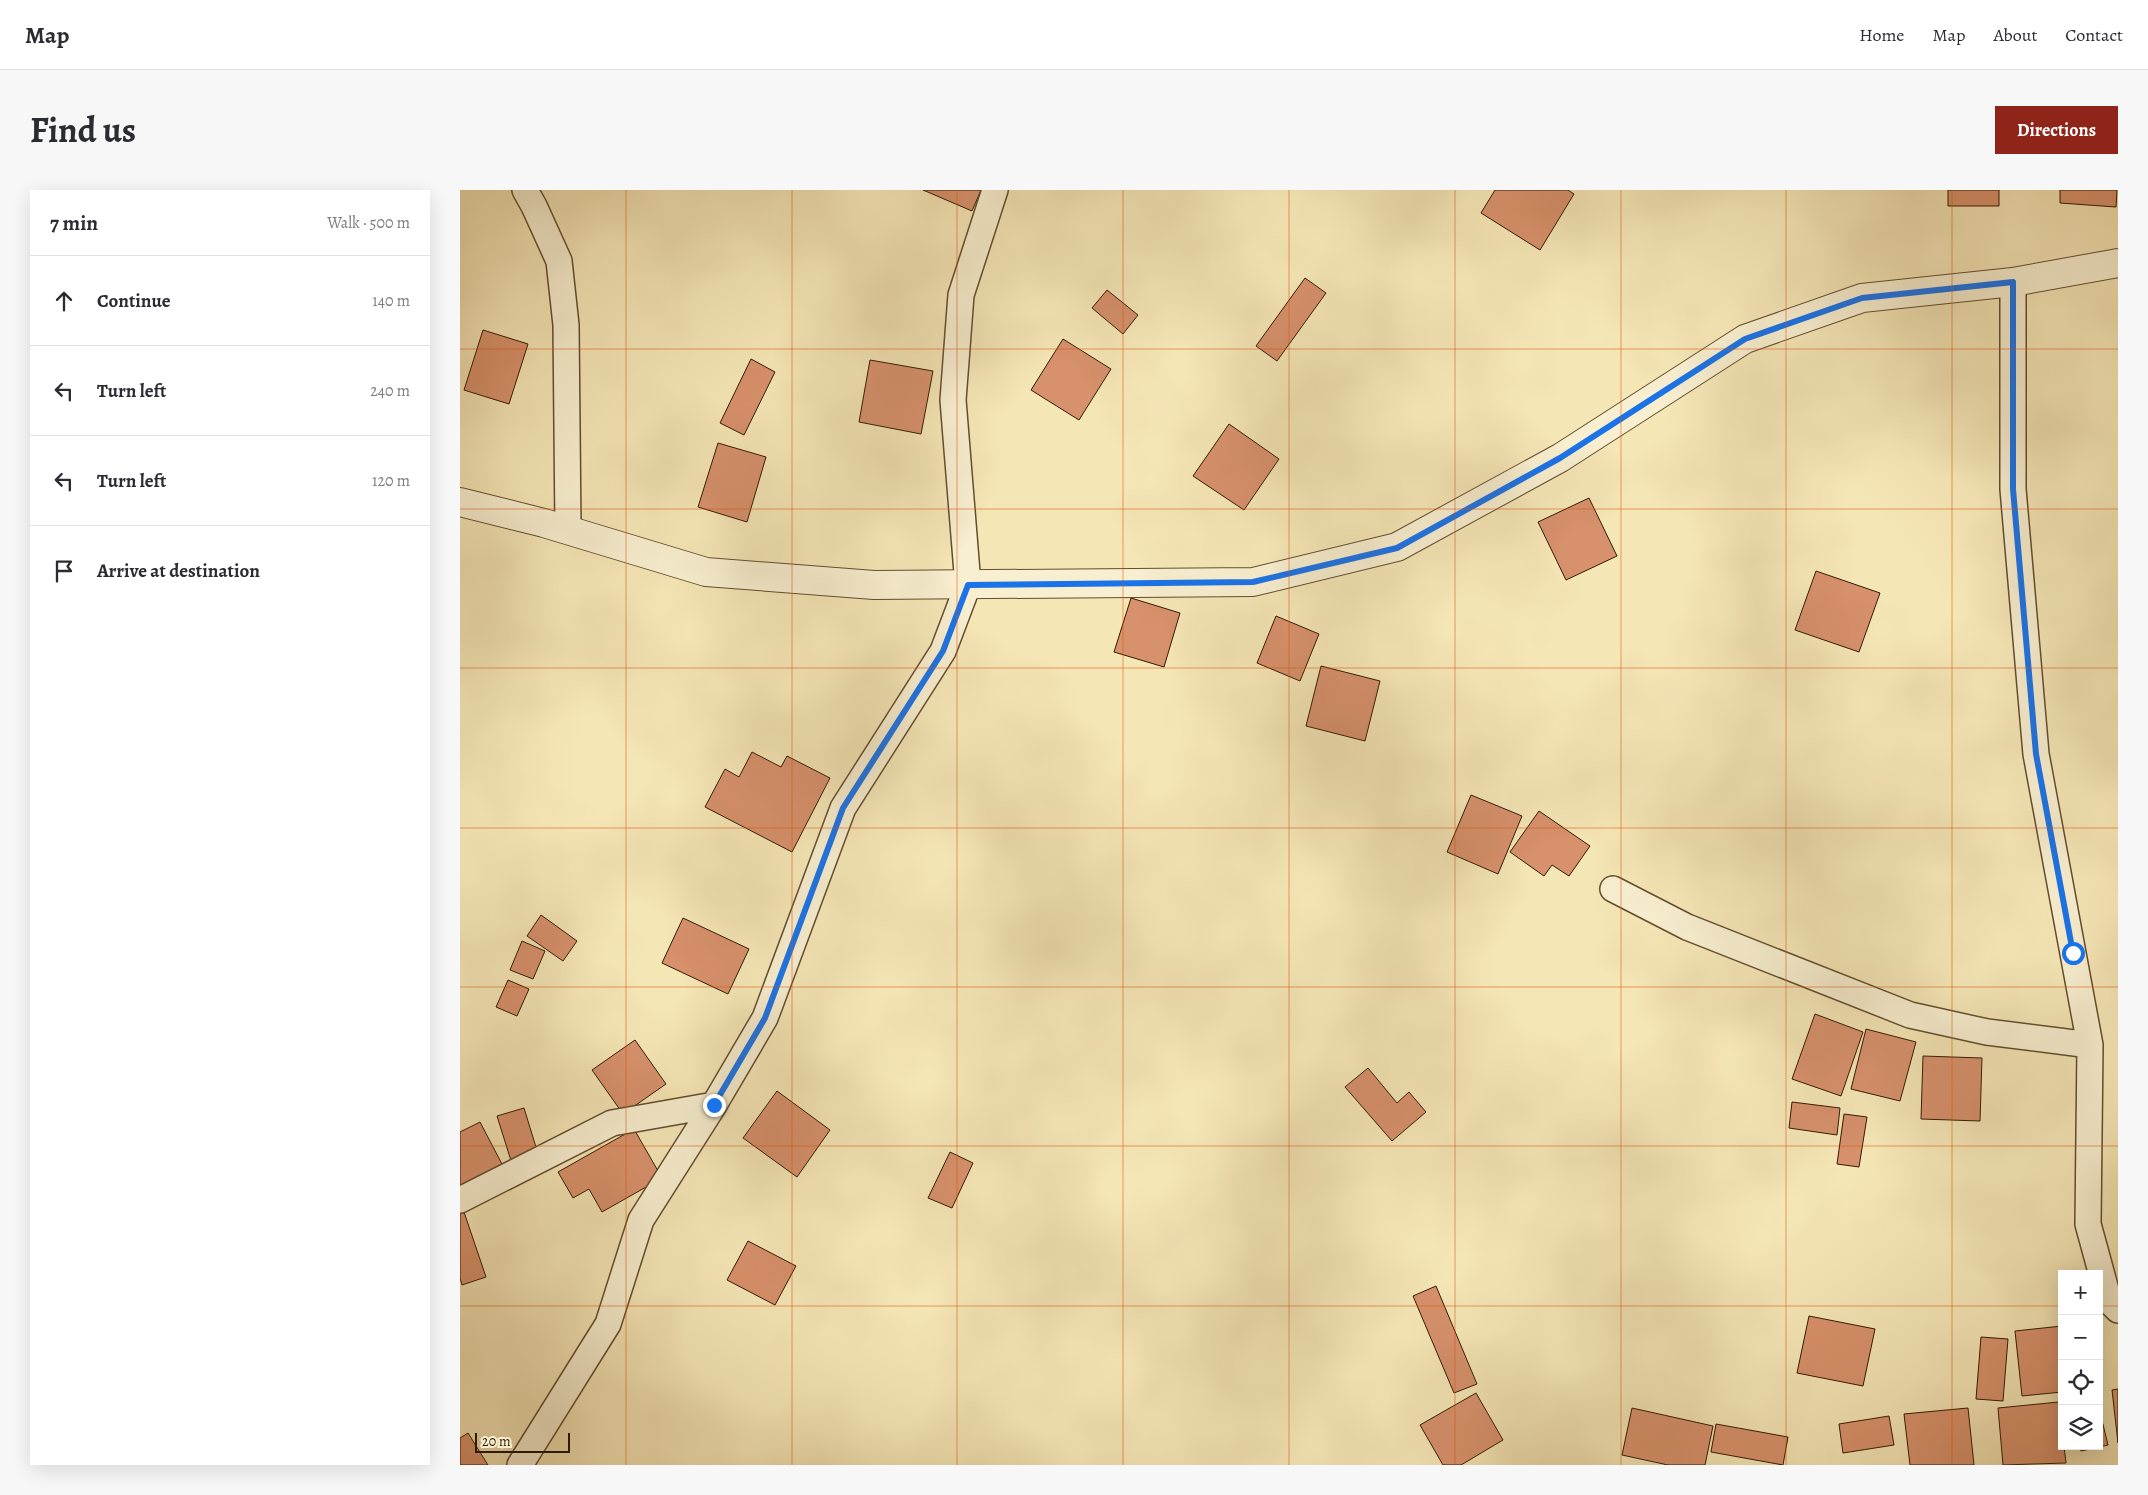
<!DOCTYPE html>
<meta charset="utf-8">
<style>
:root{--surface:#fff;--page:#f7f7f7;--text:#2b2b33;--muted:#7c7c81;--line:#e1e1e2;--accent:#8f2418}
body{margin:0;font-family:Alegreya,serif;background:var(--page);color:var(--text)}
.controls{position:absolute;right:15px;bottom:15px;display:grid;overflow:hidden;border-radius:0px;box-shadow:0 5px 20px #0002}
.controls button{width:45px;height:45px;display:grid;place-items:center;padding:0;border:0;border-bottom:1px solid var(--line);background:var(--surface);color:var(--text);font:25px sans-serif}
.scale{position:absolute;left:15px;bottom:12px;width:95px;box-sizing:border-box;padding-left:5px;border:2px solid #321a00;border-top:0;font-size:14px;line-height:18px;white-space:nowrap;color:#321a00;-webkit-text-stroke:4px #f8efd0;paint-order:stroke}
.stop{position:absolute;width:15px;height:15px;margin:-11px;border:4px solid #1a73e8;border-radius:50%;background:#fff}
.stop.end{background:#1a73e8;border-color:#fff;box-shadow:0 1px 5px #0008}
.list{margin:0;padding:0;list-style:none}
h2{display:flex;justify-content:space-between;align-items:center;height:65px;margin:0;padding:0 20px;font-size:21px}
h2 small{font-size:16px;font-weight:400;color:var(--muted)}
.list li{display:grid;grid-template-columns:32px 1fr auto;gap:15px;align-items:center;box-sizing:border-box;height:90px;padding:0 20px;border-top:1px solid var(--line)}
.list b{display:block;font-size:19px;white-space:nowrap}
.list em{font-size:16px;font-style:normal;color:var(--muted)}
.icon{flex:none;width:28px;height:28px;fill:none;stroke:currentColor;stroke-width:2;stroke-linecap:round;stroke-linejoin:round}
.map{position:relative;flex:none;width:1658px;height:1275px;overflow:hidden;border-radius:0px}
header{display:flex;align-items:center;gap:30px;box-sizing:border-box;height:70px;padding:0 25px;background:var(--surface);border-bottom:1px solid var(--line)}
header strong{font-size:24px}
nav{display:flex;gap:28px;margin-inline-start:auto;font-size:18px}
.intro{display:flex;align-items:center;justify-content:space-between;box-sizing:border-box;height:120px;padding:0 30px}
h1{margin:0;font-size:35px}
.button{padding:12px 22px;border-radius:0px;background:var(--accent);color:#fff;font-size:18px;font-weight:700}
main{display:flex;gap:30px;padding:0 30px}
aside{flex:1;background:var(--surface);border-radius:0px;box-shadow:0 5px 20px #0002}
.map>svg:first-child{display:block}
.building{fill:#d7916c;stroke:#321a00}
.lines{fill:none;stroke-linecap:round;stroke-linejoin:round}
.minor-casing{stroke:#634d2e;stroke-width:28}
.tertiary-casing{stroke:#634d2e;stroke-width:30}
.minor{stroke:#f8efd0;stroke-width:25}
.tertiary{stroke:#f8efd0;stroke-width:28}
.route{stroke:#1a73e8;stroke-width:6}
.grid{fill:none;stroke:#df560b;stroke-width:1;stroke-opacity:0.55}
</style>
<header>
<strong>Map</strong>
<nav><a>Home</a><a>Map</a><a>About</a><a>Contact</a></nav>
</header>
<div class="intro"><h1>Find us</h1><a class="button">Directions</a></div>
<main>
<aside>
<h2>7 min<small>Walk · 500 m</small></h2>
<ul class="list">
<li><svg class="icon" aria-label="ahead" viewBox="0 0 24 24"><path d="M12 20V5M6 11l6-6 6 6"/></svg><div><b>Continue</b></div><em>140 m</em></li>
<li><svg class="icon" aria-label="left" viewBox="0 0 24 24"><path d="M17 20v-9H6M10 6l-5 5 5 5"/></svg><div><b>Turn left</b></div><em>240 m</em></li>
<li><svg class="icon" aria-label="left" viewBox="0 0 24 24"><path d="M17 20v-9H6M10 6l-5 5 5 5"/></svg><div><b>Turn left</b></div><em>120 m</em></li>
<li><svg class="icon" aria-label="arrive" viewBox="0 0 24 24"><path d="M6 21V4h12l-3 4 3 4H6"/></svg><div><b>Arrive at destination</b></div></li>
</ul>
</aside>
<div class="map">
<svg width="1658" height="1275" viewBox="0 0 1658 1275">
<rect width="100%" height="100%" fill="#f5e6b6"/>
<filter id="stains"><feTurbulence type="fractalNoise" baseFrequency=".004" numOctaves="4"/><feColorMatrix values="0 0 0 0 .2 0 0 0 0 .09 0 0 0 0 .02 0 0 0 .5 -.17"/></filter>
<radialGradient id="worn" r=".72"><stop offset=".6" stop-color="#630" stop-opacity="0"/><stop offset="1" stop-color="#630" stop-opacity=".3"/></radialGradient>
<path class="building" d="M463,0H521L512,21Z
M1035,0H1108L1114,4L1080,60L1021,23Z
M1488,0H1539V16H1488Z
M1600,0H1657L1656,17L1600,13Z
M845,88L866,103L817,171L796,156Z
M647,100L678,125L663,144L632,118Z
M23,140L68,154L49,214L4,200Z
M603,149L651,179L619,230L571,200Z
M291,169L315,182L284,245L260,233Z
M410,170L473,181L461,244L399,232Z
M769,234L819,269L784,320L733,286Z
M258,253L306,267L287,332L238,317Z
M1129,308L1157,366L1106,390L1078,332Z
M1356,381L1420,403L1399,462L1335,440Z
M671,408L720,423L704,477L654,462Z
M816,426L859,444L840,491L797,473Z
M861,476L920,491L905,551L846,536Z
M292,562L321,577L327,566L370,588L332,662L245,617L265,579L279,587Z
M1011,605L1062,626L1038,684L987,662Z
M1079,621L1130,656L1109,686L1092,675L1084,686L1050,662Z
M81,725L117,751L103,771L67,746Z
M223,728L289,759L268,804L202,773Z
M62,751L85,761L73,789L50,780Z
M48,790L69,799L57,826L36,817Z
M1355,824L1403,842L1381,906L1332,889Z
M1406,839L1456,852L1440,911L1391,899Z
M175,850L206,894L163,924L132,880Z
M1463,866L1522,868L1520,931L1461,929Z
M908,878L937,913L949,902L966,922L932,951L885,897Z
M317,901L370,940L337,987L283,948Z
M1332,912L1380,918L1377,945L1329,938Z
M64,918L79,967L52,974L37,926Z
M1384,924L1407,927L1399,977L1377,974Z
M20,932L43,976L0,997V942Z
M174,939L202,988L142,1022L129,999L113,1008L98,982Z
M490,962L513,973L492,1018L468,1008Z
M4,1022L26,1087L2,1095L0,1088V1023Z
M288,1051L336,1076L315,1115L267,1090Z
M976,1096L1017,1194L994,1203L953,1106Z
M1349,1126L1415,1139L1403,1196L1337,1183Z
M1602,1136V1202L1562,1206L1555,1141Z
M1521,1147L1548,1149L1543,1211L1516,1209Z
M1658,1199V1253L1652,1200Z
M1016,1203L1043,1250L1001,1275H983L960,1235Z
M1599,1212L1602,1256H1604L1606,1273L1543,1275L1538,1218Z
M1172,1218L1253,1236L1245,1275H1208L1162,1265Z
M1508,1218L1514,1275H1450L1444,1224Z
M1639,1218L1648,1255L1621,1261L1619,1256H1639Z
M1429,1226L1434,1255L1383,1263L1379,1234Z
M1256,1234L1328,1247L1323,1275L1251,1262Z
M8,1243L28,1275H0V1248Z"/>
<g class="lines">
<g class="minor-casing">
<path id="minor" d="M65,0L74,16L99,71L106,135L108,340
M1553,92V299L1576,564L1630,855L1628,1034L1649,1111L1658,1120
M1153,699L1227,737L1450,825L1527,842L1630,855
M0,1010L152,933L254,915
M60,1275L148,1134L181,1030L254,915L305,828L383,618L483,461L508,395L493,210L501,105L535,0"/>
</g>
<g class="tertiary-casing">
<path id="tertiary" d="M0,312L84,333L246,382L414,395L793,392L937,357L1100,268L1285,149L1402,108L1553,92L1658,73"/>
</g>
<use href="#minor" class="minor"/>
<use href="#tertiary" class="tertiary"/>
</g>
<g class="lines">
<path class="route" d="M254,915L305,828L383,618L483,461L508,395L793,392L937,358L1100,268L1285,149L1402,108L1553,92V299L1576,564L1613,763"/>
</g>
<path class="grid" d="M166,0V1275M332,0V1275M497,0V1275M663,0V1275M829,0V1275M995,0V1275M1161,0V1275M1326,0V1275M1492,0V1275M0,159H1658M0,319H1658M0,478H1658M0,638H1658M0,797H1658M0,956H1658M0,1116H1602M1639,1116H1658"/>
<rect width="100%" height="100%" filter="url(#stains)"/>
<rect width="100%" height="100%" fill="url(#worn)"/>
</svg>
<div class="controls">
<button>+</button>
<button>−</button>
<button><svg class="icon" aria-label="locate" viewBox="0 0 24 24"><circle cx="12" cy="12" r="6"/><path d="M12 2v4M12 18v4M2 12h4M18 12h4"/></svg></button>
<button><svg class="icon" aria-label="layers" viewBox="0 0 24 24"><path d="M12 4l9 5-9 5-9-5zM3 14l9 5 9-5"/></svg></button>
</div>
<div class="scale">20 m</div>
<div class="stop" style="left:1613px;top:763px"></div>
<div class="stop end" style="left:254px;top:915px"></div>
</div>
</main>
